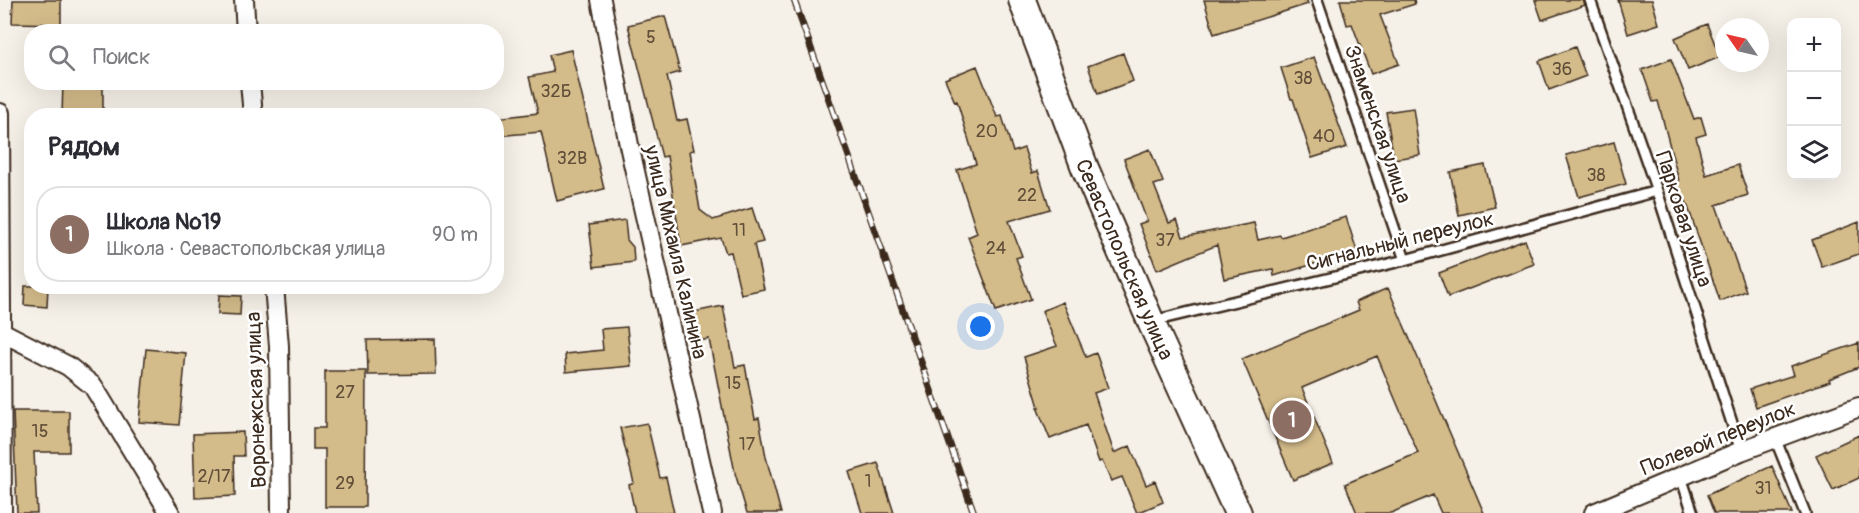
<!DOCTYPE html>
<html lang="ru">
<meta charset="utf-8">
<style>
:root{--surface:#fff;--page:#f7f7f7;--text:#2b2b33;--muted:#7c7c81;--line:#e1e1e2;--accent:#1f6fb2}
body{margin:0;font-family:Pangolin,sans-serif;background:var(--page);color:var(--text)}
.controls{position:absolute;right:18px;top:18px;display:grid;overflow:hidden;border-radius:12px;box-shadow:0 6px 24px #0002}
.controls button{width:54px;height:54px;display:grid;place-items:center;padding:0;border:0;border-bottom:2px solid var(--line);background:var(--surface);color:var(--text);font:30px sans-serif}
.compass{position:absolute;left:1715px;top:18px;width:54px;height:54px;border-radius:50%;background:var(--surface);box-shadow:0 6px 24px #0002;rotate:304deg}
.you{position:absolute;left:981px;top:327px;width:21px;height:21px;margin:-15px;border:4px solid #fff;border-radius:50%;background:#1a73e8;box-shadow:0 0 0 9px #1a73e833}
.badge{display:grid;place-items:center;width:39px;height:39px;border-radius:50%;background:var(--accent);color:#fff;font-size:20px;font-weight:700}
.pin{position:absolute;translate:-50% -50%;border:3px solid #fff;box-shadow:0 2px 6px #0006}
.list{margin:0;padding:0;list-style:none}
h2{display:flex;justify-content:space-between;align-items:center;height:78px;margin:0;padding:0 24px;font-size:26px}
h2 small{font-size:20px;font-weight:400;color:var(--muted)}
.list li{display:grid;grid-template-columns:39px 1fr auto;gap:18px;align-items:center;box-sizing:border-box;height:96px;margin:0 12px 12px;padding:0 12px;border:2px solid var(--line);border-radius:24px}
.list b{display:block;font-size:22px;white-space:nowrap}
.list p{margin:0;font-size:20px;white-space:nowrap;color:var(--muted)}
.list em{font-size:20px;font-style:normal;color:var(--muted)}
.icon{flex:none;width:33px;height:33px;fill:none;stroke:currentColor;stroke-width:2;stroke-linecap:round;stroke-linejoin:round}
.map{position:relative;flex:none;width:1859px;height:513px;overflow:hidden}
.search{position:absolute;background:var(--surface);box-shadow:0 6px 24px #0002;left:24px;top:24px;width:480px;height:66px;display:flex;align-items:center;gap:15px;box-sizing:border-box;padding:0 21px;border-radius:24px;color:var(--muted);font-size:22px}
.panel{position:absolute;background:var(--surface);box-shadow:0 6px 24px #0002;left:24px;top:108px;width:480px;height:186px;border-radius:24px}
.map>svg:first-child{display:block}
.building{fill:#d3bb8a;stroke:#3b2a1e;stroke-width:1.5}
.lines{fill:none;stroke-linecap:round;stroke-linejoin:round}
.lane-casing{stroke:#3b2a1e;stroke-width:14}
.street-casing{stroke:#3b2a1e;stroke-width:22}
.secondary-casing{stroke:#3b2a1e;stroke-width:30}
.lane{stroke:#fff;stroke-width:9}
.street{stroke:#fff;stroke-width:18}
.secondary{stroke:#fff;stroke-width:26}
.rail-casing{stroke:#3b2a1e;stroke-width:7}
.rail{stroke:#fff;stroke-width:4.5;stroke-dasharray:14;stroke-linecap:butt}
.labels{text-anchor:middle;stroke-width:5;stroke-linejoin:round;paint-order:stroke}
.number-label{font-size:18px;fill:#614e39}
.street-label{font-size:21px;fill:#3b2a1e;stroke:#fff}
</style>
<div class="map">
<svg width="1859" height="513" viewBox="0 0 1859 513">
<rect width="100%" height="100%" fill="#f6f1e8"/>
<filter id="ink" filterUnits="userSpaceOnUse"><feTurbulence type="fractalNoise" baseFrequency=".0167" numOctaves="2"/><feDisplacementMap in="SourceGraphic" scale="12" xChannelSelector="R" yChannelSelector="G"/><feConvolveMatrix kernelMatrix="1 2 1 2 8 2 1 2 1" color-interpolation-filters="sRGB"/></filter>
<g filter="url(#ink)">
<path class="building" d="M13,0H61V24L12,23Z
M1204,0H1307L1308,4L1214,34Z
M1340,0H1414L1415,4L1380,15L1399,64L1371,74L1352,24L1347,25Z
M1535,0H1583L1585,5L1542,20Z
M1618,0H1652L1659,24L1628,34Z
M665,16L680,72L667,76L677,121L687,119L694,150L690,151L700,210L713,220L752,208L763,242L754,244L764,289L741,294L731,252L726,253L721,238L681,246L667,156L662,157L628,25Z
M1707,24L1720,57L1688,70L1675,38Z
M1575,47L1586,76L1549,90L1539,61Z
M571,50L604,189L557,201L541,132L496,136V118L538,113L529,77L553,72L549,55Z
M1123,53L1133,81L1098,94L1088,66Z
M1314,57L1347,147L1312,158L1293,99H1291L1281,68Z
M1671,59L1694,119L1701,117L1706,134L1696,137L1706,175L1738,165L1748,195L1716,205L1746,291L1720,301L1686,201L1680,203L1674,183L1679,181L1658,101L1653,102L1642,70Z
M977,66L997,117L1002,116L1013,152L1024,148L1032,173L1038,171L1050,209L1009,221L1022,256L1016,258L1031,299L996,311L968,237L977,233L957,170L976,164L957,101L955,102L945,79Z
M63,82H103V115H62Z
M1413,108L1420,155L1394,159L1386,112Z
M1614,142L1626,184L1579,197L1566,155Z
M1150,149L1163,182L1154,185L1169,223L1177,220L1183,237L1254,223L1258,240L1280,235L1281,237L1346,217L1357,251L1274,276L1273,269L1224,279L1217,245L1157,270L1139,224L1147,221L1124,159Z
M1485,165L1495,207L1459,215L1450,172Z
M625,220L627,240L633,247L634,262L594,267L589,225Z
M1859,222V254L1822,267L1812,240Z
M1525,240L1534,264L1448,297L1439,273Z
M25,286H48L47,307L24,305Z
M1388,288L1484,513H1441L1433,495L1391,513H1357L1345,484L1418,453L1377,356L1302,388L1333,463L1293,480L1242,359L1359,310L1356,302Z
M219,295L241,296L240,315L218,314Z
M1063,302L1086,357L1096,353L1108,388L1094,393L1114,453L1130,446L1146,485L1155,481L1163,502L1137,513L1122,477L1111,481L1102,461L1099,462L1086,425L1050,439L1037,407H1039L1024,357L1057,346L1042,311Z
M723,306L735,367L745,365L755,419L759,418L766,457L781,513H747L735,473L709,339L699,341L694,312Z
M627,327L631,366L566,372L565,354L603,350L601,329Z
M435,339L436,374L368,375L367,340Z
M1859,343V367L1829,379L1830,381L1756,407L1750,389L1794,375L1791,366Z
M146,349L186,353L179,425L139,422Z
M325,371H366L365,507H325V449H313V428H325Z
M13,411H69V452H34L37,513H17Z
M647,423L660,478L666,477L674,513H635L629,485L634,483L620,428Z
M243,432L244,456H234L235,496L195,498L193,434Z
M1859,435V478L1833,490L1816,455Z
M878,463L894,513H862L849,472Z
M1772,466L1792,513H1714L1707,495Z"/>
<g class="lines">
<g class="lane-casing">
<path id="lane" d="M1317,0L1405,260
M1590,0L1657,191L1741,451
M1153,321L1405,260L1657,191
M1775,438L1805,513
M1681,477L1693,513"/>
</g>
<g class="street-casing">
<path id="street" d="M244,0L246,32
M601,0L629,145L712,513
M250,82L253,116
M0,113L2,513
M274,286L279,346L281,513
M2,332L68,366L93,386L170,513
M1594,513L1741,451L1859,407"/>
</g>
<g class="secondary-casing">
<g id="secondary">
<path id="s1" d="M1022,0L1085,168L1151,322L1238,513"/>
</g>
</g>
<use href="#lane" class="lane"/>
<use href="#street" class="street"/>
<use href="#secondary" class="secondary"/>
<g class="rail-casing">
<path id="rail" d="M794,0L974,513"/>
</g>
<use href="#rail" class="rail"/>
</g>
</g>
<g class="labels">
<g class="number-label">
<text x="651" y="43">5</text>
<text x="1562" y="75">36</text>
<text x="1303" y="84">38</text>
<text x="556" y="97">32Б</text>
<text x="987" y="137">20</text>
<text x="1324" y="142">40</text>
<text x="572" y="164">32В</text>
<text x="1596" y="181">38</text>
<text x="1027" y="201">22</text>
<text x="739" y="236">11</text>
<text x="1165" y="246">37</text>
<text x="996" y="254">24</text>
<text x="733" y="389">15</text>
<text x="345" y="398">27</text>
<text x="40" y="437">15</text>
<text x="747" y="450">17</text>
<text x="214" y="482">2/17</text>
<text x="868" y="487">1</text>
<text x="345" y="489">29</text>
<text x="1763" y="494">31</text>
</g>
<g class="street-label">
<text transform="translate(1378 124) rotate(71)" y="7">Знаменская улица</text>
<text transform="translate(1684 219) rotate(72)" y="7">Парковая улица</text>
<text transform="translate(1400 241) rotate(-14)" y="7">Сигнальный переулок</text>
<text transform="translate(676 252) rotate(77)" y="7">улица Михаила Калинина</text>
<text dy="7" stroke="none"><textPath href="#s1" startOffset="279">Севастопольская улица</textPath></text>
<text transform="translate(256 400) rotate(-92)" y="7">Воронежская улица</text>
<text transform="translate(1718 438) rotate(-22)" y="7">Полевой переулок</text>
</g>
</g>
</svg>
<div class="controls">
<button>+</button>
<button>−</button>
<button><svg class="icon" aria-label="layers" viewBox="0 0 24 24"><path d="M12 4l9 5-9 5-9-5zM3 14l9 5 9-5"/></svg></button>
</div>
<svg class="compass" viewBox="-18 -18 36 36"><path d="M0-13l5 13h-10z" fill="#e53935"/><path d="M0 13l5-13h-10z" fill="#7c7c81"/></svg>
<div class="you"></div>
<div class="pin badge" style="left:1292px;top:420px;background:#8d6e63">1</div>
<div class="search"><svg class="icon" aria-label="search" viewBox="0 0 24 24"><circle cx="10" cy="10" r="6"/><path d="M15 15l6 6"/></svg>Поиск</div>
<section class="panel">
<h2>Рядом<small></small></h2>
<ul class="list">
<li><span class="badge" style="background:#8d6e63">1</span><div><b>Школа №19</b><p>Школа · Севастопольская улица</p></div><em>90 m</em></li>
</ul>
</section>
</div>
